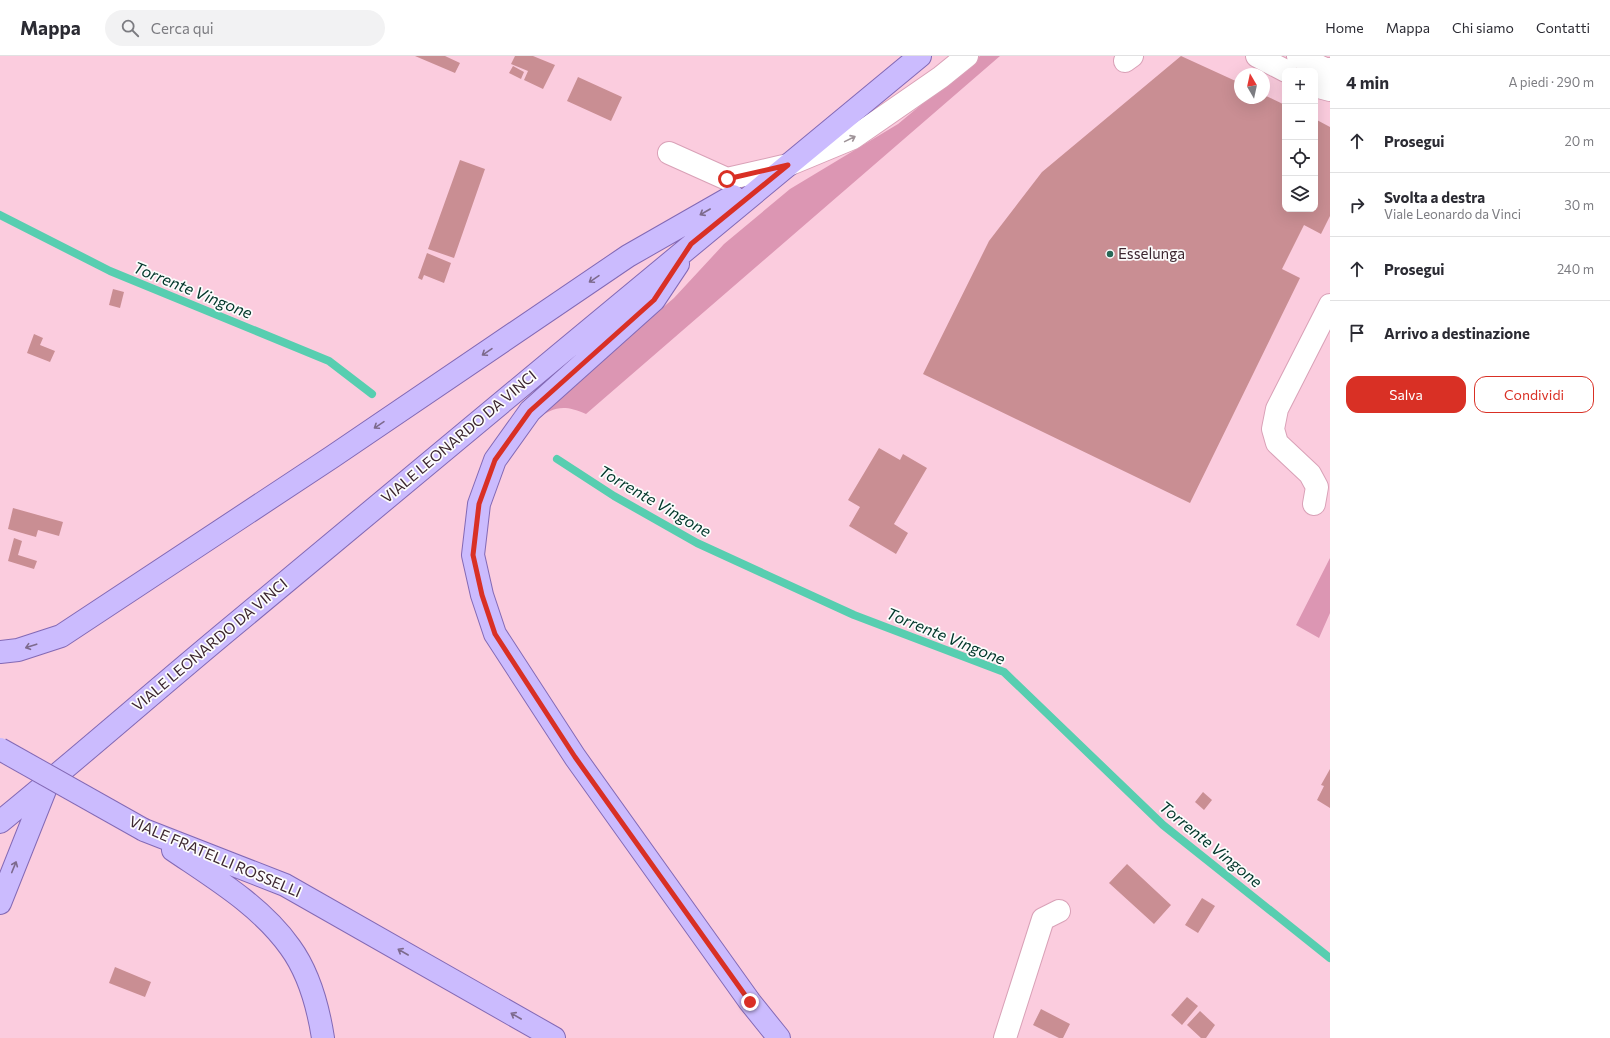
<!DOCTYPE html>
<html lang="it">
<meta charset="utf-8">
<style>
:root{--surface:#fff;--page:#f2f2f3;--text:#2b2b33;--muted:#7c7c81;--line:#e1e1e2;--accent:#d93025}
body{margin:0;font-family:Commissioner,sans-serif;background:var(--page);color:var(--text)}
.controls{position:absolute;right:12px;top:12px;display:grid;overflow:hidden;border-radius:8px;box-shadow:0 4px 16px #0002}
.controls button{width:36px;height:36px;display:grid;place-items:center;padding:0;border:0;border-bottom:1px solid var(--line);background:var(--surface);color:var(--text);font:20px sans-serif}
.compass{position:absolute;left:1234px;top:12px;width:36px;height:36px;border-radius:50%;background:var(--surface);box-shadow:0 4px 16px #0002;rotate:351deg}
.stop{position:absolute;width:12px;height:12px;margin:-9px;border:3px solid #d93025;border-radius:50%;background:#fff}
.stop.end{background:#d93025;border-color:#fff;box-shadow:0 1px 4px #0008}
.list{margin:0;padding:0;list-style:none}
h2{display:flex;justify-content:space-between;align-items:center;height:52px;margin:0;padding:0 16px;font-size:17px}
h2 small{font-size:13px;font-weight:400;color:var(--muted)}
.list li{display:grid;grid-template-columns:26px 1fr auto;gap:12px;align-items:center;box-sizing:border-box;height:64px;padding:0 16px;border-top:1px solid var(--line)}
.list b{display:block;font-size:15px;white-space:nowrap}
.list p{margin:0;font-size:13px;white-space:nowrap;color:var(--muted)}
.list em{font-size:13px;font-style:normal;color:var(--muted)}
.actions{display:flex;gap:8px;padding:12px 16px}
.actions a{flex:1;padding:9px 0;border:1px solid var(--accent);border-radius:12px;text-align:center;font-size:14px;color:var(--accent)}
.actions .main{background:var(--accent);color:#fff}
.icon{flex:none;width:22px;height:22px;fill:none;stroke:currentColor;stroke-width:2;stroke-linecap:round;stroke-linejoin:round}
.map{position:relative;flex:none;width:1330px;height:982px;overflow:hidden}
header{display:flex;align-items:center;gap:24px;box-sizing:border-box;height:56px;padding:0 20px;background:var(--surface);border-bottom:1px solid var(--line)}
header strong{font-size:19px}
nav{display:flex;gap:22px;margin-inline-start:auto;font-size:14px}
.search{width:280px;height:36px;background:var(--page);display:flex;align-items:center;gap:10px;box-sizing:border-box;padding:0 14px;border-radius:22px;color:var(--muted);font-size:15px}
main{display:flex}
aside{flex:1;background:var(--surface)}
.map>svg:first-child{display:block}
.green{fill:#dc96b3}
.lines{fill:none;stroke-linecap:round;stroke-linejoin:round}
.stream{stroke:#57ceb0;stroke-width:8}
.building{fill:#c98e93}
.minor-casing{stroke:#d9a1b7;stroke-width:24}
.major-casing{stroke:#8369b5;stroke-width:24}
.minor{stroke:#fff;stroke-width:22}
.major{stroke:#cbbbfe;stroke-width:22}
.major-bridge-casing{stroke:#8369b5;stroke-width:24;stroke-linecap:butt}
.major-bridge{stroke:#cbbbfe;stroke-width:22}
.oneway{stroke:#9e9398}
.oneway2{stroke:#7d6a8d}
.route{stroke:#d93025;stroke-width:5}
.poi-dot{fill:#276857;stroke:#fcfcfc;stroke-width:1.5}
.labels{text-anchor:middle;stroke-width:3.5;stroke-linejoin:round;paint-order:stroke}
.poi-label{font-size:15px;fill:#3d2730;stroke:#fcfcfc;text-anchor:start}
.street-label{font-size:15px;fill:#3d2730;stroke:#fcfcfc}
.water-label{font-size:16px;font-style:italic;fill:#00362a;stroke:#fcfcfc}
</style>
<header>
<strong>Mappa</strong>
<div class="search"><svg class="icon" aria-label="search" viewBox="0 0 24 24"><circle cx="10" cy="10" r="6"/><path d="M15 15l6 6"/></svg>Cerca qui</div>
<nav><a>Home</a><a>Mappa</a><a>Chi siamo</a><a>Contatti</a></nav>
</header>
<main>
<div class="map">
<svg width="1330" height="982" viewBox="0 0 1330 982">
<rect width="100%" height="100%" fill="#fbccde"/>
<path class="green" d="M980,0H1000L586,358C562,348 555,351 533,365L592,312L674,242L724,188L790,133L898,68Z
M1330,502V557L1319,582L1296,569Z"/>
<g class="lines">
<path class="stream" d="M0,159L110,215L329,305L372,338
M557,403L614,440L697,487L854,559L1004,616L1163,769L1330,902"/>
</g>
<path class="building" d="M415,0H445L460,7L455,17Z
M515,0H533L555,9L543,33L524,24L528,15L511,8Z
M1181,0L1240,27V42H1264V39L1285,49V153H1315V63L1330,71V160L1321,178L1304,169L1282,213L1300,222L1190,447L923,318L989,185L1042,116Z
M513,10L524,16L521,23L509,17Z
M578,21L622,41L611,65L567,45Z
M460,104L485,113L454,202L428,193Z
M427,197L451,207L444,227L424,219L422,224L418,222Z
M113,233L124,236L120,252L109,249Z
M34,278L43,282L40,289L55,295L50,306L27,297Z
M879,392L900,404L903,398L927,412L894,468L908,477L896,498L849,470L860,451L848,444Z
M13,452L63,466L59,480L38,474L36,481L8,473Z
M14,482L22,485L18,499L37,505L34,513L8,505Z
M1330,713V752L1317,744L1324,730L1321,729Z
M1203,736L1212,744L1204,754L1195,746Z
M1127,808L1171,849L1154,868L1109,827Z
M1202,842L1215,850L1198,877L1185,869Z
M115,911L151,926L145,941L109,927Z
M1187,941L1198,950L1182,969L1171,959Z
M1041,953L1070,968L1063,982H1059L1033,969Z
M1200,955L1215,969L1206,982H1201L1187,969Z"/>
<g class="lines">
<g class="minor-casing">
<path id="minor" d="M1257,0L1286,15
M1298,0L1325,13H1330
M1125,5L1132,0
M1315,30L1330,34
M669,97L727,123L788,109L853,82L941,21L967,0
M1314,448L1317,431L1310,418L1277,387L1273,373L1277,353L1330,249
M1005,982L1043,863L1059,855"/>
</g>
<g class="major-casing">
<path id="major" d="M678,208L654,244L530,355L495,404L479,448L473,499L482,539L495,578L575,701L750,946L779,982
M0,596L18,594L61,580L332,401L628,200L733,140
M0,766C81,700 159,631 239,565C466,376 692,188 920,0
M144,774L285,829L554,982
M173,794C214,822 261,850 290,891C309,917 318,950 323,982
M0,847L47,729"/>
</g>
<use href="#minor" class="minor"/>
<use href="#major" class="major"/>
<g class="major-bridge-casing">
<path id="major-bridge" d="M0,693L144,774"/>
</g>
<use href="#major-bridge" class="major-bridge"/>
</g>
<defs><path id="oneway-shaft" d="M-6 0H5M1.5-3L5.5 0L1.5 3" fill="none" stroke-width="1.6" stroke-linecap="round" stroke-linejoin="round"/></defs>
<use class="oneway" href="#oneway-shaft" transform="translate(850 83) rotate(-26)"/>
<g class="oneway2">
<use href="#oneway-shaft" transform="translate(705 156) rotate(150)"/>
<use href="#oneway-shaft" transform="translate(594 223) rotate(146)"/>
<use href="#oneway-shaft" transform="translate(487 296) rotate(146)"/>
<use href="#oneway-shaft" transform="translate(379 369) rotate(146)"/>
<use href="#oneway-shaft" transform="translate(31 590) rotate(162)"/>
<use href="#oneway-shaft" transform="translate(14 811) rotate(-68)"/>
<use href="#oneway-shaft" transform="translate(403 896) rotate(-150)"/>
<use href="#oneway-shaft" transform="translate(516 960) rotate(-150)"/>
</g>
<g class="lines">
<path class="route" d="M727,123L788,109L691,188L654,244L530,355L495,404L479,448L473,499L482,539L495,578L575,701L750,946"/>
</g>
<circle class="poi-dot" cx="1110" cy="198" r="4"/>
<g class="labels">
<g class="poi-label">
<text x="1118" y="203">Esselunga</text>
</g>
<g class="street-label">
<text transform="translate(459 381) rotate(-40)" y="5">VIALE LEONARDO DA VINCI</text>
<text transform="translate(210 589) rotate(-40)" y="5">VIALE LEONARDO DA VINCI</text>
<text transform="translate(215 801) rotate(23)" y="5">VIALE FRATELLI ROSSELLI</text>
</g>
<g class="water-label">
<text transform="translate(193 234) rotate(22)" y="6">Torrente Vingone</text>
<text transform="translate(655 445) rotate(30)" y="6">Torrente Vingone</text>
<text transform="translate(946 580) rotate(22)" y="6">Torrente Vingone</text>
<text transform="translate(1211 788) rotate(39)" y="6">Torrente Vingone</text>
</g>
</g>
</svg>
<div class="controls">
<button>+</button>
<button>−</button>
<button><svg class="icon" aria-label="locate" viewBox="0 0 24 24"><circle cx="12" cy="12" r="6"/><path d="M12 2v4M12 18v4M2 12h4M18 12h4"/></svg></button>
<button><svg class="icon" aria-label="layers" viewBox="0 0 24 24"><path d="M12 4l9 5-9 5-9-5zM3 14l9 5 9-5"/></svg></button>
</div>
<svg class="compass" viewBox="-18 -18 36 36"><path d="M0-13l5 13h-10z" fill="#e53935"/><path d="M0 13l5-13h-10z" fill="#7c7c81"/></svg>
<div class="stop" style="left:727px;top:123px"></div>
<div class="stop end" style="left:750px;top:946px"></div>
</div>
<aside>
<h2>4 min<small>A piedi · 290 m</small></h2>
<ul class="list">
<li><svg class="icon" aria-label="ahead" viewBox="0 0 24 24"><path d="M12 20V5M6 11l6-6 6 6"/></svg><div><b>Prosegui</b></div><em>20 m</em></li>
<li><svg class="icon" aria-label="right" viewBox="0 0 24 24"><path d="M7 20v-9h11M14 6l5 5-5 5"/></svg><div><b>Svolta a destra</b><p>Viale Leonardo da Vinci</p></div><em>30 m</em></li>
<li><svg class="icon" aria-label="ahead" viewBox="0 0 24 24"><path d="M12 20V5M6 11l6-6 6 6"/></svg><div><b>Prosegui</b></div><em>240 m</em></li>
<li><svg class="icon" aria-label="arrive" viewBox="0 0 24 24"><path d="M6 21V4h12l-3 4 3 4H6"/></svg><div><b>Arrivo a destinazione</b></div></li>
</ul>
<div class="actions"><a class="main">Salva</a><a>Condividi</a></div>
</aside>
</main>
